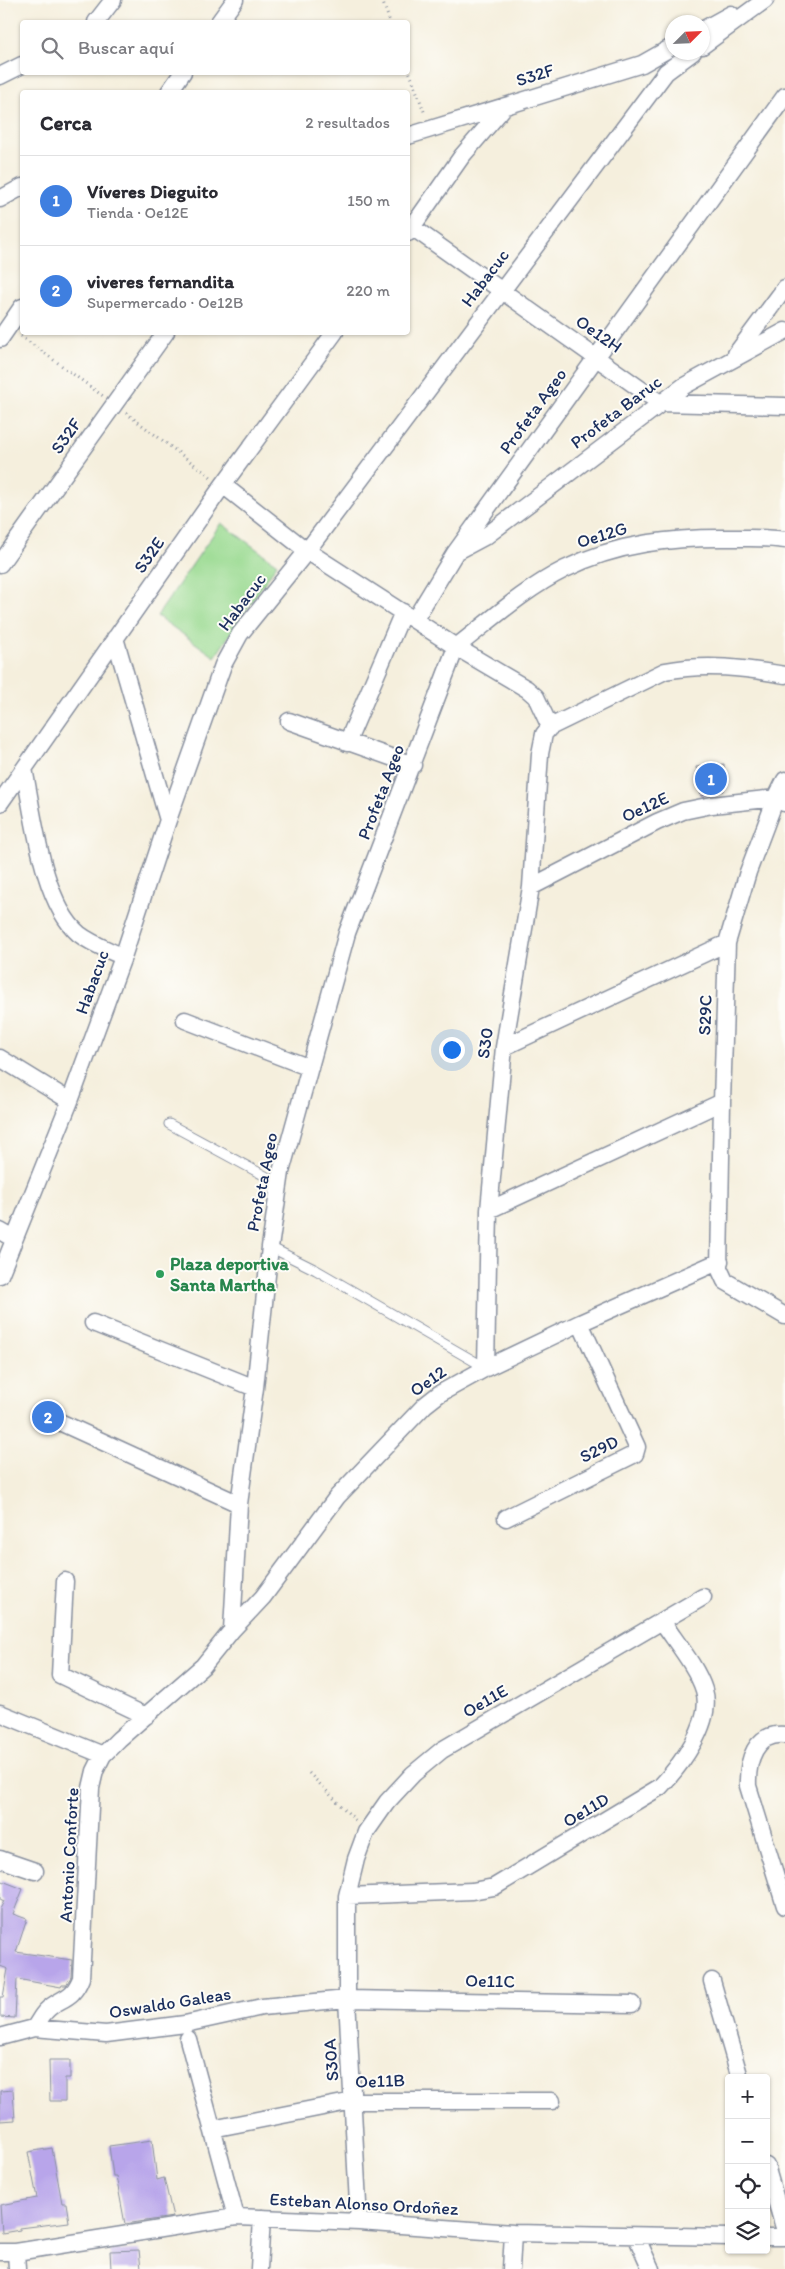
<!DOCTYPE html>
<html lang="es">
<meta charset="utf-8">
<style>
:root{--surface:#fff;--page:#f7f7f7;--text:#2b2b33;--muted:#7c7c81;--line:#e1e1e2;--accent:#c8321e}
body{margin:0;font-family:Itim,sans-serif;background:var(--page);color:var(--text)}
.controls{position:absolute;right:15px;bottom:15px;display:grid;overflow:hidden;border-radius:5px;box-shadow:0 1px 4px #0004}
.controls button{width:45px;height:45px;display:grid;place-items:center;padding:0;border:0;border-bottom:1px solid var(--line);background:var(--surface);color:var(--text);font:25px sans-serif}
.compass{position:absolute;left:665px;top:15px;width:45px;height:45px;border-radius:50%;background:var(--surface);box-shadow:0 1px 4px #0004;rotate:66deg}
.you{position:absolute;left:451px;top:1049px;width:18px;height:18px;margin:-12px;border:4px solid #fff;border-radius:50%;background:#1a73e8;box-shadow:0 0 0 8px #1a73e833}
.badge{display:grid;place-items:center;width:32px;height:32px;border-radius:50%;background:var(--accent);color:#fff;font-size:16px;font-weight:700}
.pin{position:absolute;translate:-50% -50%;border:2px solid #fff;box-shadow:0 1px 5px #0006}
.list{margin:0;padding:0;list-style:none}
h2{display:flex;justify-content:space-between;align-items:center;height:65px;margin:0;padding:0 20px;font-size:21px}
h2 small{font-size:16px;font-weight:400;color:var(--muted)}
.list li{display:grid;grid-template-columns:32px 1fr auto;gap:15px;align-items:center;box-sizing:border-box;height:90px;padding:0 20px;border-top:1px solid var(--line)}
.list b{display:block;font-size:19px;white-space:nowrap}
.list p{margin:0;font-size:16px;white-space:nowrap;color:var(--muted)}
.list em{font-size:16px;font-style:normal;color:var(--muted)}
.icon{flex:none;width:28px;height:28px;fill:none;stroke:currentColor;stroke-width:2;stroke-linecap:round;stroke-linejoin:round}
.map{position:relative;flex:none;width:785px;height:2269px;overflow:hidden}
.search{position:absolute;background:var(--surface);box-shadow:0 1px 4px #0004;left:20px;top:20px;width:390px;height:55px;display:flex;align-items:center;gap:12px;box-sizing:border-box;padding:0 18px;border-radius:5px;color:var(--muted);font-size:19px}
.panel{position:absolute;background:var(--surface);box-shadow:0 1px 4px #0004;left:20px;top:90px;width:390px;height:245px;border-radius:5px}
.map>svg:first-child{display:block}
.green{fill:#9ada91;stroke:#5a8478}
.building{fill:#b8a5ea}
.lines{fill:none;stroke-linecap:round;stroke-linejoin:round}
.service-casing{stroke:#888f9e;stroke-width:11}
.minor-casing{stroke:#888f9e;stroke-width:19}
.path{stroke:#888f9e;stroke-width:3;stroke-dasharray:1 4;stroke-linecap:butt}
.service{stroke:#fff;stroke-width:9}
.minor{stroke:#fff;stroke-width:16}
.leisure-dot{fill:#2e9e5b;stroke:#fdfcf7;stroke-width:2}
.labels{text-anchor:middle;stroke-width:4;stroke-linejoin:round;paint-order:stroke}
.street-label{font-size:18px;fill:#1b2f5e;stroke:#fdfcf7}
.leisure-label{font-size:18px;font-weight:bold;fill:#27864d;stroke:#fdfcf7;text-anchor:start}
</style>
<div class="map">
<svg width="785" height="2269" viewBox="0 0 785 2269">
<rect width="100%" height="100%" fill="#fdfcf7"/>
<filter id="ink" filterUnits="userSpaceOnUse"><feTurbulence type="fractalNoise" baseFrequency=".02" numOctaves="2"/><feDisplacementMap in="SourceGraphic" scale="10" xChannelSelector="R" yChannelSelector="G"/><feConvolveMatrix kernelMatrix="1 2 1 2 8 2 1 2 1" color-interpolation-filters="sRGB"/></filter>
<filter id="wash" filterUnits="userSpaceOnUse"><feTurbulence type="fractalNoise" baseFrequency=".0096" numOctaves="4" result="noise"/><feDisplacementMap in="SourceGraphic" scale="20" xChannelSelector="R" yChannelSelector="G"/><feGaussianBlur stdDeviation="1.12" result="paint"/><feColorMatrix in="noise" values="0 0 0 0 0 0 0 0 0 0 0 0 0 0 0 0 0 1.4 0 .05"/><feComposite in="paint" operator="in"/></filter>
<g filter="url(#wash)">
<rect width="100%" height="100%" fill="#f5efdd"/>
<path class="green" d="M221,523L277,564L215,657L157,616Z"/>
<g id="blocks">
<path class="building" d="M724,764V791L701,796L696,767Z
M0,1880L23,1889L13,1914L27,1919L16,1952L72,1960L71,1977L66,1985H62L61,1987L17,1979L15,2018L0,2017V1997H3L8,1969L0,1966V1909L4,1901L0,1899Z
M49,2060H70V2078H65V2101H50Z
M13,2090L15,2120L0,2121V2091Z
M152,2140L157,2180L164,2178L173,2217L125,2224L116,2176H113L109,2146Z
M52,2148L62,2203H66L69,2222L20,2228V2230L2,2233L0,2205L37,2198L28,2152Z
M139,2250L141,2269H111L110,2251Z"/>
</g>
</g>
<g filter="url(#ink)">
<use href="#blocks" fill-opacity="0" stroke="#888f9e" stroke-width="1"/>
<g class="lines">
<g class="service-casing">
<path id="service" d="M169,1124L280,1184
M270,1247L316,1270L486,1368"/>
</g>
<g class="minor-casing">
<path id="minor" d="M96,22L113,0
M219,22L235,0
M702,30L731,14
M702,46L765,0
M0,76L22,65
M169,92L183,72
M408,136L642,64L672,47
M0,199L22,187
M412,227L660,403L785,406
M408,233L462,156L505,106
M0,339L22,307
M736,354L785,288
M223,485L307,551L456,647L527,689L536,697L550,727
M458,551L486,536L684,386L785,331
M0,564L166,332
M415,619L455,553L785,96
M115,638L168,820
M456,647C491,620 525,589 565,569C617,543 674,537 732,538C750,538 767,537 785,540
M289,721L413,765
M347,743L403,612
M24,769C34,817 42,902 79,934C92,944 109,950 123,957
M785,780L776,798L748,872L727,943L722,1102L719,1268L725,1281L785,1316
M0,803L223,485L335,332
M531,887L657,822L683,811L712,805L776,798L784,803
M185,1020L310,1068
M504,1047L727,943
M0,1058L70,1101
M489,1210L722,1102
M0,1231L14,1239
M0,1275L70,1101L123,957L168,820L223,665L240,634L307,551L666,72L693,52
M93,1323L255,1388
M486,1368L489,1210L504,1047L531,887L540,754L544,734L550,727L665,671C706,663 744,668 785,675
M53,1419L239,1504
M506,1518L635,1454L637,1447L580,1323
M65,1581L60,1675L146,1716
M232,1630L239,1504L255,1388L270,1247L281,1172L347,933L456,647
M0,1713L103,1755
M785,1735C755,1732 747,1761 748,1786L785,1906
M0,1859L35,1871
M347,1896L472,1891L494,1887L660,1787C680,1766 714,1722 704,1690C697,1667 675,1641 662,1621
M712,1981L740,2078
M34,2028C38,2023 41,2016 46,2011C59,1997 72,2002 81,1978L91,1788L95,1771L103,1755L119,1739L203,1666L232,1630L263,1597L337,1497L425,1405L439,1394L486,1368L580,1323L720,1261
M0,2037L34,2028L106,2034L185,2024L262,2007L347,1999L632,2004
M188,2039L236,2217
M212,2129L353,2101H552
M766,2166L785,2231
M359,2222L347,1999V1896L356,1859L366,1832L387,1802L413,1774L442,1750L703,1597
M636,2236L651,2269
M766,2237H785
M0,2252H16L236,2217L359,2222L513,2233L729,2237
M16,2252L17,2269
M259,2269L262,2218
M511,2269L513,2233"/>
</g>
<path class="path" d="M382,0L390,22
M408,68L425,114
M21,336L103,396
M126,413L211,477
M309,1773L356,1821"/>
<use href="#service" class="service"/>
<use href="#minor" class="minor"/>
</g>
</g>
<circle class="leisure-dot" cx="160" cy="1274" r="5"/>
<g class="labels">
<g class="street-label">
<text transform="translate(535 75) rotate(-17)" y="6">S32F</text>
<text transform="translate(485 278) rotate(-53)" y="6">Habacuc</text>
<text transform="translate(599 334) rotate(35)" y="6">Oe12H</text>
<text transform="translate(533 411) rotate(-54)" y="6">Profeta Ageo</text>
<text transform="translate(616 412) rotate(-37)" y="6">Profeta Baruc</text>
<text transform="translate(66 436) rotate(-55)" y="6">S32F</text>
<text transform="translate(602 535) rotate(-17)" y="6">Oe12G</text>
<text transform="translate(149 555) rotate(-55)" y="6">S32E</text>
<text transform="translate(242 602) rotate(-53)" y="6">Habacuc</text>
<text transform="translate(381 792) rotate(-69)" y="6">Profeta Ageo</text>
<text transform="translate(645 807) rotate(-25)" y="6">Oe12E</text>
<text transform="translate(92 982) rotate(-70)" y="6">Habacuc</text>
<text transform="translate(705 1015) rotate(-88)" y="6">S29C</text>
<text transform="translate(485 1043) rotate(-82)" y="6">S30</text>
<text transform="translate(262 1182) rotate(-79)" y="6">Profeta Ageo</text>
<text transform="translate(428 1381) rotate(-35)" y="6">Oe12</text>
<text transform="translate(599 1449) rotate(-26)" y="6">S29D</text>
<text transform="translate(485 1701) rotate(-30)" y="6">Oe11E</text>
<text transform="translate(586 1810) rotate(-31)" y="6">Oe11D</text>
<text transform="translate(69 1855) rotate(-87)" y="6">Antonio Conforte</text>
<text transform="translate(490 1981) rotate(1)" y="6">Oe11C</text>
<text transform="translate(170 2003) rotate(-9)" y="6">Oswaldo Galeas</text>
<text transform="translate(331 2060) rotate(-94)" y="6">S30A</text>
<text transform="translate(380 2081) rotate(-2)" y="6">Oe11B</text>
<text transform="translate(364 2204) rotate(3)" y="6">Esteban Alonso Ordoñez</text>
</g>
<g class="leisure-label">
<text x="170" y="1270">Plaza deportiva<tspan x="170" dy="21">Santa Martha</tspan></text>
</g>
</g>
</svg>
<div class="controls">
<button>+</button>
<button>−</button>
<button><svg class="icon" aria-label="locate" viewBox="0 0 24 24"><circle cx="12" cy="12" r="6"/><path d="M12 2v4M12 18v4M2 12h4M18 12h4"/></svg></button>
<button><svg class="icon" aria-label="layers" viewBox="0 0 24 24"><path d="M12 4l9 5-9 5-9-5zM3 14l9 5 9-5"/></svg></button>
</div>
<svg class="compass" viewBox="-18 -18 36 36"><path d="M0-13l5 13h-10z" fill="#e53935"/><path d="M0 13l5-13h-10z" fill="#7c7c81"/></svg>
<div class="you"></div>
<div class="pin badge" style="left:711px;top:779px;background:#3f7fe0">1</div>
<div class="pin badge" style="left:48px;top:1417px;background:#3f7fe0">2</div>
<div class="search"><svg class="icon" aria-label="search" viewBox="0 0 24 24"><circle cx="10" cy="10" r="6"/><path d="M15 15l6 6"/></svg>Buscar aquí</div>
<section class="panel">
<h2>Cerca<small>2 resultados</small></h2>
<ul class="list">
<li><span class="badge" style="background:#3f7fe0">1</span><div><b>Víveres Dieguito</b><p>Tienda · Oe12E</p></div><em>150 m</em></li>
<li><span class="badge" style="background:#3f7fe0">2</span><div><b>viveres fernandita</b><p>Supermercado · Oe12B</p></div><em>220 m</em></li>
</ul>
</section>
</div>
